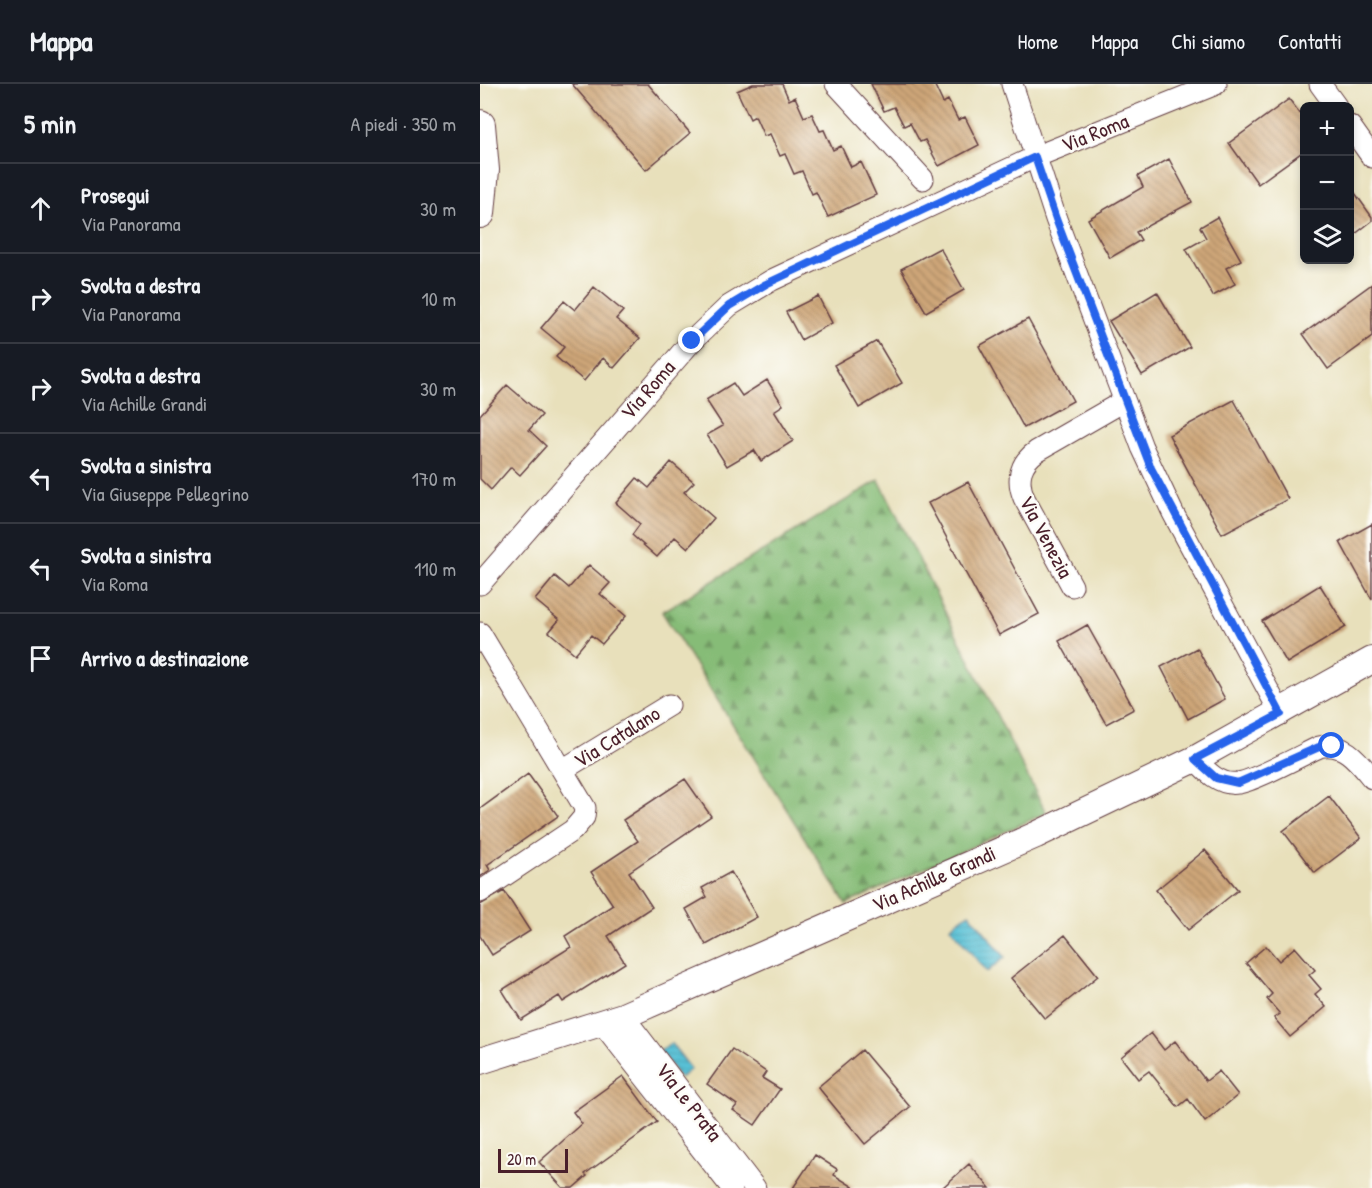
<!DOCTYPE html>
<html lang="it">
<meta charset="utf-8">
<style>
:root{--surface:#171b24;--page:#242831;--text:#f1f3f6;--muted:#9ea1a6;--line:#363941}
body{margin:0;font-family:"Patrick Hand",sans-serif;background:var(--page);color:var(--text)}
.controls{position:absolute;right:18px;top:18px;display:grid;overflow:hidden;border-radius:9px;box-shadow:0 3px 9px #0003}
.controls button{width:54px;height:54px;display:grid;place-items:center;padding:0;border:0;border-bottom:2px solid var(--line);background:var(--surface);color:var(--text);font:30px sans-serif}
.scale{position:absolute;left:18px;bottom:15px;width:70px;box-sizing:border-box;padding-left:6px;border:3px solid #4a1f2b;border-top:0;font-size:16px;line-height:21px;white-space:nowrap;color:#4a1f2b;-webkit-text-stroke:4px #fdfcf7;paint-order:stroke}
.stop{position:absolute;width:18px;height:18px;margin:-14px;border:4px solid #2563eb;border-radius:50%;background:#fff}
.stop.end{background:#2563eb;border-color:#fff;box-shadow:0 2px 6px #0008}
.list{margin:0;padding:0;list-style:none}
h2{display:flex;justify-content:space-between;align-items:center;height:78px;margin:0;padding:0 24px;font-size:26px}
h2 small{font-size:20px;font-weight:400;color:var(--muted)}
.list li{display:grid;grid-template-columns:39px 1fr auto;gap:18px;align-items:center;box-sizing:border-box;height:90px;padding:0 24px;border-top:2px solid var(--line)}
.list b{display:block;font-size:22px;white-space:nowrap}
.list p{margin:0;font-size:20px;white-space:nowrap;color:var(--muted)}
.list em{font-size:20px;font-style:normal;color:var(--muted)}
.icon{flex:none;width:33px;height:33px;fill:none;stroke:currentColor;stroke-width:2;stroke-linecap:round;stroke-linejoin:round}
.map{position:relative;flex:none;width:892px;height:1104px;overflow:hidden}
header{display:flex;align-items:center;gap:36px;box-sizing:border-box;height:84px;padding:0 30px;background:var(--surface);border-bottom:2px solid var(--line)}
header strong{font-size:28px}
nav{display:flex;gap:33px;margin-inline-start:auto;font-size:21px}
main{display:flex}
aside{flex:1;background:var(--surface)}
.map>svg:first-child{display:block}
.forest{fill:url(#forest-firs);stroke:#686e51;stroke-width:1.5}
.water{fill:url(#water-rules);stroke:#527080;stroke-width:1.5}
.building{fill:url(#building-back-hatch)}
.lines{fill:none;stroke-linecap:round;stroke-linejoin:round}
.minor-casing{stroke:#623c41;stroke-width:23}
.tertiary-casing{stroke:#623c41;stroke-width:28}
.secondary-casing{stroke:#623c41;stroke-width:32}
.minor{stroke:#fff;stroke-width:21}
.tertiary{stroke:#fff;stroke-width:26}
.secondary{stroke:#fff;stroke-width:30}
.route{stroke:#2563eb;stroke-width:8}
.labels{text-anchor:middle;stroke-width:5;stroke-linejoin:round;paint-order:stroke}
.street-label{font-size:21px;fill:#4a1f2b;stroke:#fdfcf7}
</style>
<header>
<strong>Mappa</strong>
<nav><a>Home</a><a>Mappa</a><a>Chi siamo</a><a>Contatti</a></nav>
</header>
<main>
<aside>
<h2>5 min<small>A piedi · 350 m</small></h2>
<ul class="list">
<li><svg class="icon" aria-label="ahead" viewBox="0 0 24 24"><path d="M12 20V5M6 11l6-6 6 6"/></svg><div><b>Prosegui</b><p>Via Panorama</p></div><em>30 m</em></li>
<li><svg class="icon" aria-label="right" viewBox="0 0 24 24"><path d="M7 20v-9h11M14 6l5 5-5 5"/></svg><div><b>Svolta a destra</b><p>Via Panorama</p></div><em>10 m</em></li>
<li><svg class="icon" aria-label="right" viewBox="0 0 24 24"><path d="M7 20v-9h11M14 6l5 5-5 5"/></svg><div><b>Svolta a destra</b><p>Via Achille Grandi</p></div><em>30 m</em></li>
<li><svg class="icon" aria-label="left" viewBox="0 0 24 24"><path d="M17 20v-9H6M10 6l-5 5 5 5"/></svg><div><b>Svolta a sinistra</b><p>Via Giuseppe Pellegrino</p></div><em>170 m</em></li>
<li><svg class="icon" aria-label="left" viewBox="0 0 24 24"><path d="M17 20v-9H6M10 6l-5 5 5 5"/></svg><div><b>Svolta a sinistra</b><p>Via Roma</p></div><em>110 m</em></li>
<li><svg class="icon" aria-label="arrive" viewBox="0 0 24 24"><path d="M6 21V4h12l-3 4 3 4H6"/></svg><div><b>Arrivo a destinazione</b></div></li>
</ul>
</aside>
<div class="map">
<svg width="892" height="1104" viewBox="0 0 892 1104">
<defs>
<pattern id="forest-firs" width="22" height="20" patternUnits="userSpaceOnUse" patternTransform="scale(1.5)"><rect width="22" height="20" fill="#86bc77"/><path d="M5 1l3.5 6h-7zM16 11l3.5 6h-7z" fill="#709862"/></pattern>
<pattern id="water-rules" width="6" height="5" patternUnits="userSpaceOnUse" patternTransform="scale(1.5)"><rect width="6" height="5" fill="#59c1d6"/><path d="M0 2.5h6" fill="none" stroke="#4fa5b8"/></pattern>
<pattern id="building-back-hatch" width="6" height="6" patternUnits="userSpaceOnUse" patternTransform="scale(1.5)"><rect width="6" height="6" fill="#cea678"/><path d="M-1 5l2 2M0 0l6 6M5-1l2 2" fill="none" stroke="#a98763"/></pattern>
</defs>
<rect width="100%" height="100%" fill="#fdfcf7"/>
<filter id="ink" filterUnits="userSpaceOnUse"><feTurbulence type="fractalNoise" baseFrequency=".0167" numOctaves="2"/><feDisplacementMap in="SourceGraphic" scale="12" xChannelSelector="R" yChannelSelector="G"/><feConvolveMatrix kernelMatrix="1 2 1 2 8 2 1 2 1" color-interpolation-filters="sRGB"/></filter>
<filter id="wash" filterUnits="userSpaceOnUse"><feTurbulence type="fractalNoise" baseFrequency=".008" numOctaves="4" result="noise"/><feDisplacementMap in="SourceGraphic" scale="24" xChannelSelector="R" yChannelSelector="G"/><feGaussianBlur stdDeviation="1.35" result="paint"/><feColorMatrix in="noise" values="0 0 0 0 0 0 0 0 0 0 0 0 0 0 0 0 0 1.4 0 .05"/><feComposite in="paint" operator="in"/></filter>
<g filter="url(#wash)">
<rect width="100%" height="100%" fill="#e8e0bb"/>
<path class="forest" d="M399,396L566,729L366,820L182,528Z"/>
<path class="water" d="M489,829L525,873L507,888L470,843Z
M191,959L211,985L200,994L180,967Z"/>
<g id="blocks">
<path class="building" d="M92,0H168L210,49L166,86Z
M273,0H302L309,16L315,13L324,33L332,30L340,47L344,46L353,66L361,62L371,83L381,78L396,111L348,133L336,108L332,110L322,87L314,90L305,70L300,72L290,50L284,52L275,32L270,35L257,7Z
M391,0H454L463,19L468,16L478,36L485,33L499,61L459,82L445,56L440,58L430,39L424,42L414,23L404,27Z
M809,15L825,36V66L778,100L749,59Z
M689,75L712,118L656,148L661,156L630,174L608,135L663,103L658,92Z
M870,102L892,133V137L870,154Z
M737,133L761,176L746,184L755,200L733,212L706,165L726,154L720,143Z
M460,164L484,206L446,228L421,185Z
M892,200V253L848,285L823,250Z
M114,203L143,227L136,235L160,254L134,284L123,274L104,297L76,273L84,263L61,244L84,217L95,226Z
M677,208L710,263L662,291L629,237Z
M338,212L352,239L321,256L306,228Z
M548,235L593,317L544,344L499,262Z
M397,257L422,299L379,324L354,281Z
M287,296L303,321L294,327L313,357L281,377L274,366L247,382L227,351L243,342L226,316L253,299L262,312Z
M27,301L62,331L49,346L66,362L40,391L31,383L11,406L0,395V331Z
M754,316L808,415L742,450L689,351Z
M191,378L214,398L204,408L234,434L208,464L195,453L177,473L152,451L160,440L136,419L157,394L169,404Z
M488,398L559,530L519,551L448,419Z
M892,440V516L860,458Z
M109,481L130,499L120,510L146,532L122,560L111,551L95,570L69,548L79,536L55,516L75,492L89,504Z
M840,501L866,543L807,579L782,537Z
M607,541L654,625L626,640L579,557Z
M717,564L745,615L708,635L681,583Z
M48,690L78,732L7,781L10,786L0,793V725Z
M205,695L231,732L149,788L172,823L128,852L145,879L83,918L79,912L41,936L22,906L91,863L85,852L133,821L111,788L158,757L143,736Z
M849,712L881,754L835,789L803,747Z
M725,766L758,806L708,846L676,806Z
M251,788L277,833L226,861L206,825L227,813L222,804Z
M24,807L50,847L12,871L0,852V821Z
M585,851L618,892L565,935L531,894Z
M786,862L799,877L815,863L835,886L829,891L841,905L835,910L846,923L810,953L794,934L800,930L787,915L792,910L766,879Z
M671,949L684,966L695,957L726,997L739,987L758,1011L725,1038L708,1015L698,1023L669,987L658,995L641,973Z
M252,965L286,988L282,994L300,1005L275,1041L253,1026L257,1021L227,1000Z
M382,966L430,1023L385,1060L338,1003Z
M143,992L177,1038L105,1090L107,1092L93,1104H83L59,1078L102,1040L93,1028Z
M335,1071L357,1085L354,1091L375,1104H313Z
M489,1080L510,1104H462Z"/>
</g>
</g>
<g filter="url(#ink)">
<use href="#blocks" fill-opacity="0" stroke="#623c41" stroke-width="1.5"/>
<g class="lines">
<g class="minor-casing">
<path id="minor" d="M356,0L443,95
M532,0L576,135L662,363L693,429L801,630
M840,0L856,22
M870,42L892,73
M0,500L212,257L249,222L292,196L555,73L736,0
M592,502L544,414C536,395 540,379 557,367L644,317
M0,549L105,724L104,733L93,746L0,808
M715,675C726,687 740,702 758,699C774,697 822,671 839,663C863,656 879,678 892,694
M84,685L189,621
M143,932L275,1104
M122,939L252,1104"/>
</g>
<g class="tertiary-casing">
<path id="tertiary" d="M0,977L143,932L556,751L715,675L892,576"/>
</g>
<g class="secondary-casing">
<path id="secondary" d="M0,41L4,86L0,129"/>
</g>
<use href="#minor" class="minor"/>
<use href="#tertiary" class="tertiary"/>
<use href="#secondary" class="secondary"/>
</g>
</g>
<g class="lines" filter="url(#ink)">
<path class="route" d="M212,257L249,222L286,200L555,73L576,135L671,384L801,630L715,675L736,694L758,699L839,663L852,662"/>
</g>
<g class="labels">
<g class="street-label">
<text transform="translate(615 49) rotate(-22)" y="7">Via Roma</text>
<text transform="translate(168 306) rotate(-49)" y="7">Via Roma</text>
<text transform="translate(566 453) rotate(62)" y="7">Via Venezia</text>
<text transform="translate(137 653) rotate(-32)" y="7">Via Catalano</text>
<text transform="translate(454 795) rotate(-24)" y="7">Via Achille Grandi</text>
<text transform="translate(209 1018) rotate(52)" y="7">Via Le Prata</text>
</g>
</g>
</svg>
<div class="controls">
<button>+</button>
<button>−</button>
<button><svg class="icon" aria-label="layers" viewBox="0 0 24 24"><path d="M12 4l9 5-9 5-9-5zM3 14l9 5 9-5"/></svg></button>
</div>
<div class="scale">20 m</div>
<div class="stop" style="left:852px;top:662px"></div>
<div class="stop end" style="left:212px;top:257px"></div>
</div>
</main>
